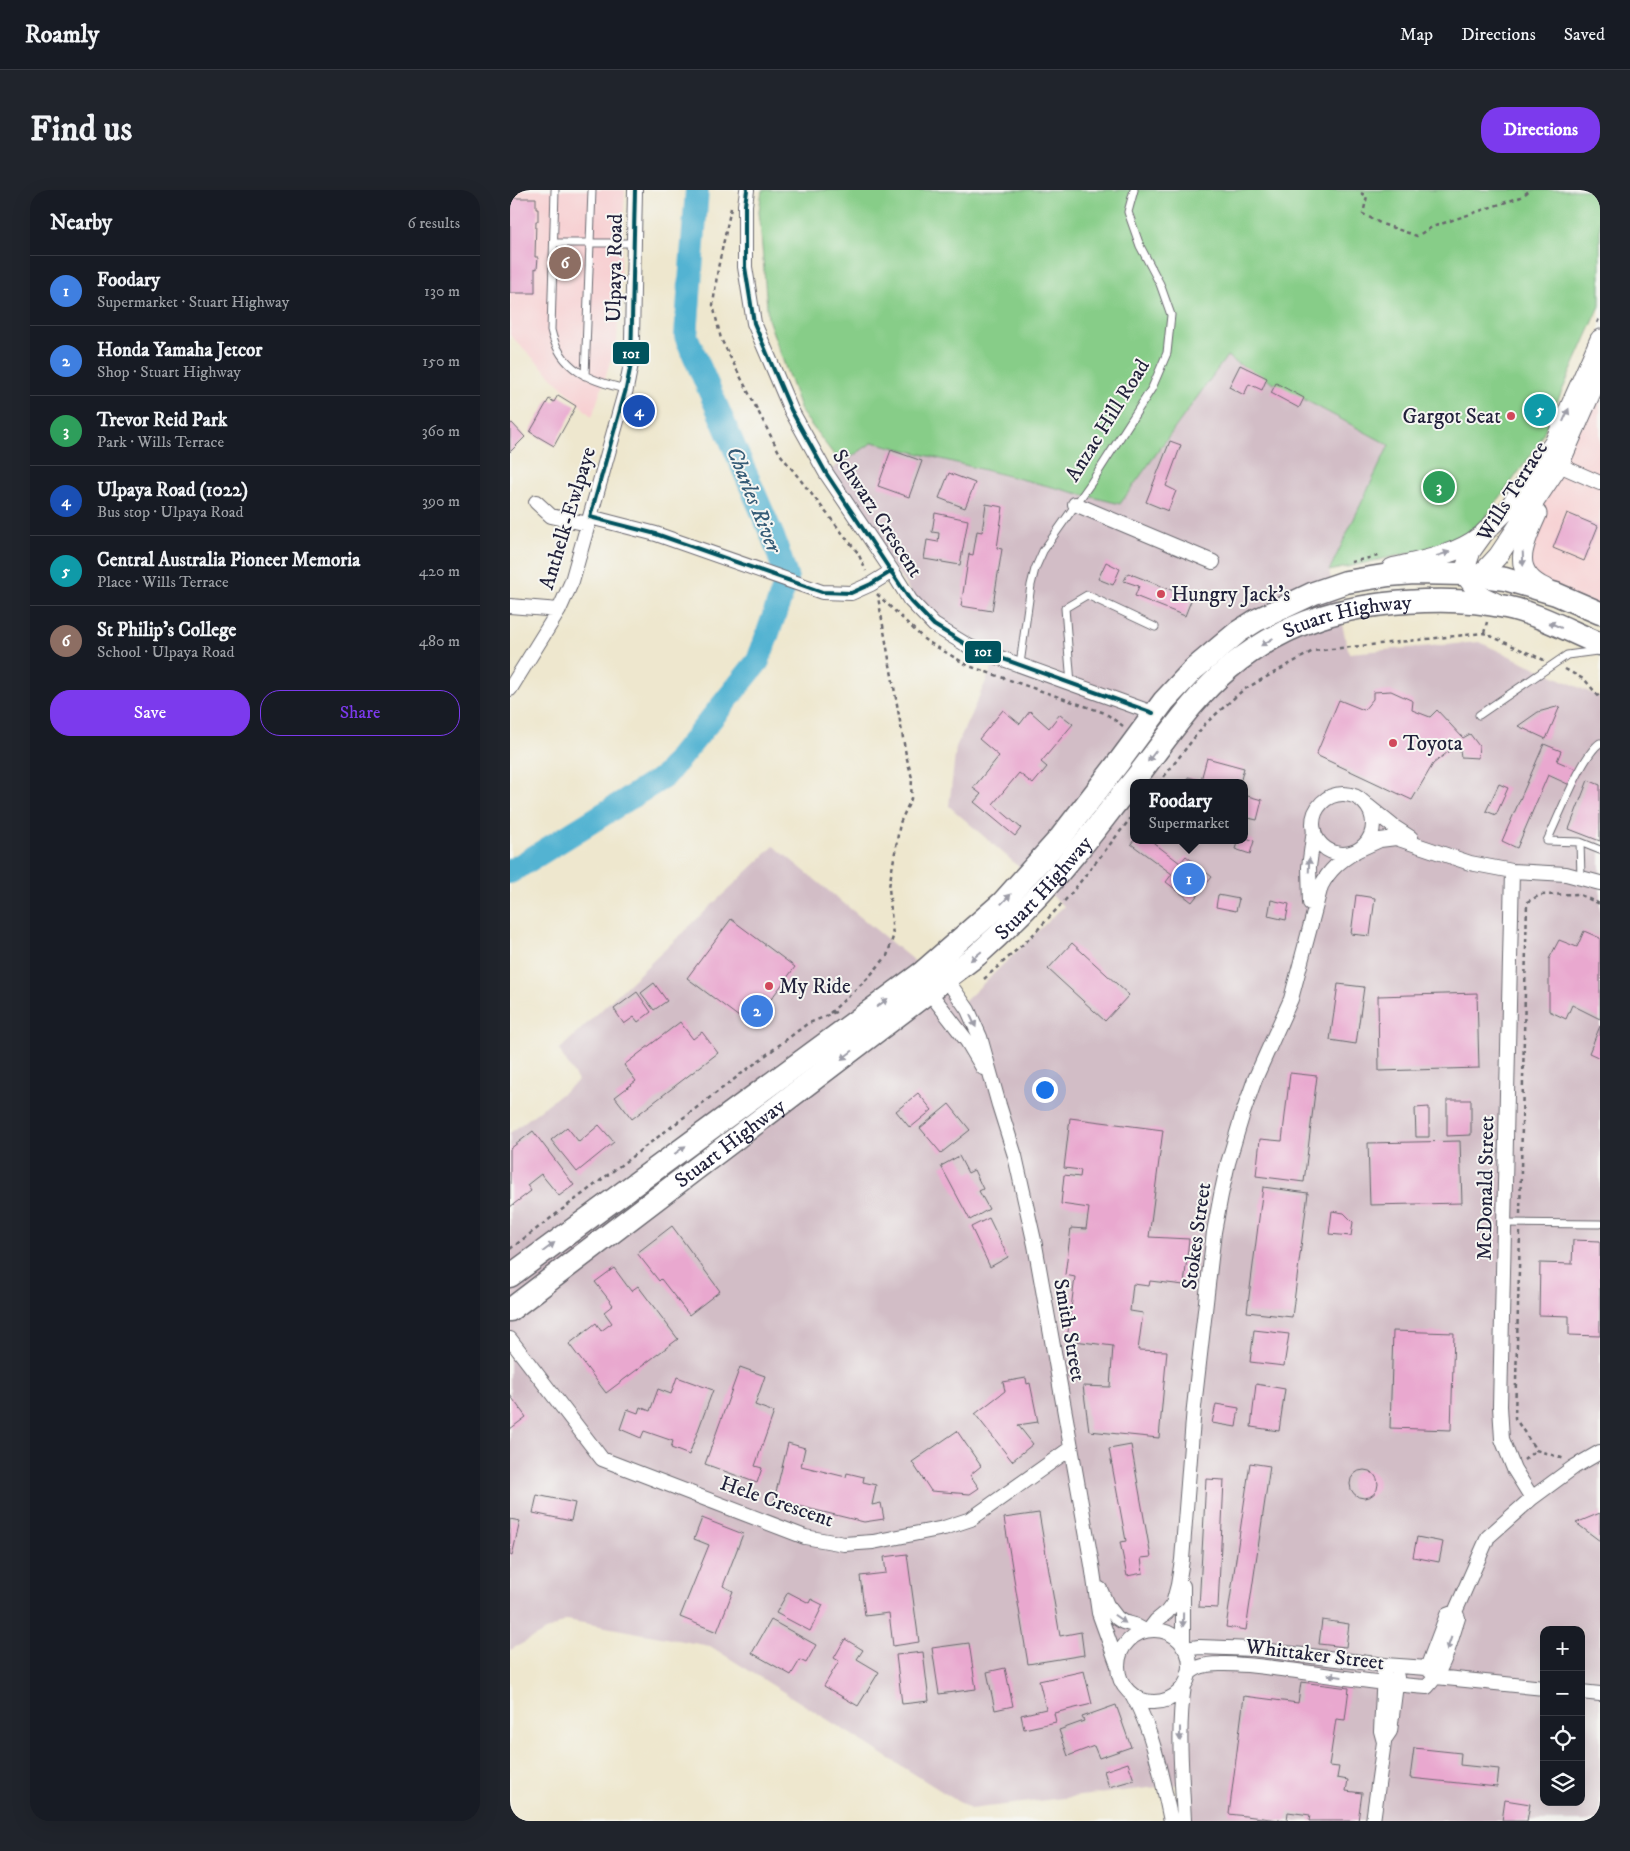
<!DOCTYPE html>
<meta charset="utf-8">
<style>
:root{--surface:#171b24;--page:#20242c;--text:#f1f3f6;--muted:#9ea1a6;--line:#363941;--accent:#7c3aed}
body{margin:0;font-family:"IM FELL DW Pica",serif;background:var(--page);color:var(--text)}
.controls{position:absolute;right:15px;bottom:15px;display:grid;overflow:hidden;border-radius:10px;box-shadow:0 5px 20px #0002}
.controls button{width:45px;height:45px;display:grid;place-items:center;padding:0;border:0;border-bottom:1px solid var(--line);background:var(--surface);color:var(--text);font:25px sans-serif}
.you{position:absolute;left:534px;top:899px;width:18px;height:18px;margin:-12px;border:4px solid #fff;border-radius:50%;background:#1a73e8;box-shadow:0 0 0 8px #1a73e833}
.badge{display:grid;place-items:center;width:32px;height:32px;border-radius:50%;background:var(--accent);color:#fff;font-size:16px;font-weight:700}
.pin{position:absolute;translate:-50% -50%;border:2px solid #fff;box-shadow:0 1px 5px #0006}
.popup{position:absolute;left:620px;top:589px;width:118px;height:65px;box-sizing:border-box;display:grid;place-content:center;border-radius:10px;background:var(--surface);filter:drop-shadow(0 1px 4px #0005);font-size:16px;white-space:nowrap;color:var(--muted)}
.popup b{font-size:19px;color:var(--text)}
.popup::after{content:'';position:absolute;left:50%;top:100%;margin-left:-10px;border:10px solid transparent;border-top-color:var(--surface)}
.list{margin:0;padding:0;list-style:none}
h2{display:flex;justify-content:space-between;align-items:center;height:65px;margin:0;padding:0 20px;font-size:21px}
h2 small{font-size:16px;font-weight:400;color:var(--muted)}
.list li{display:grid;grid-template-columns:32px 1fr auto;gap:15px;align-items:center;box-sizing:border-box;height:70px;padding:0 20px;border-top:1px solid var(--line)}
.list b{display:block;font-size:19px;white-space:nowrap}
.list p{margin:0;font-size:16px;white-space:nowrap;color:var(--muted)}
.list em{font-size:16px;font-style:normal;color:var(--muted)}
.actions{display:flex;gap:10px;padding:15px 20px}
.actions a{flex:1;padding:11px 0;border:1px solid var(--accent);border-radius:20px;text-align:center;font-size:18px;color:var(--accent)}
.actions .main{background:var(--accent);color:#fff}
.icon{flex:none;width:28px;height:28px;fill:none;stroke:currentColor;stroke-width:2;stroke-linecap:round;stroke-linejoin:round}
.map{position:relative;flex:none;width:1090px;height:1631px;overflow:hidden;border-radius:20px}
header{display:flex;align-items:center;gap:30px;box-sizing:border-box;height:70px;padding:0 25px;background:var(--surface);border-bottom:1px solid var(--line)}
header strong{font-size:24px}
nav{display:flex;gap:28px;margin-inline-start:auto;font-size:18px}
.intro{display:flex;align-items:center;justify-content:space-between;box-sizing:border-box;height:120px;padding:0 30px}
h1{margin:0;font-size:35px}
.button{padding:12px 22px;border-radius:20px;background:var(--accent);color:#fff;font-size:18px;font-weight:700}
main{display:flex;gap:30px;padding:0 30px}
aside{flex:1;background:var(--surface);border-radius:20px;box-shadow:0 5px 20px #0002}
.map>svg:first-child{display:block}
.built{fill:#f7cfd1}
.industrial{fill:#d2bdc6;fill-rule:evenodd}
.green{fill:#87cd88;stroke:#547862}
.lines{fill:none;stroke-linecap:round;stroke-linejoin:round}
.river{stroke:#53b3d2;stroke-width:24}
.building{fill:#e9a8cf}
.service-casing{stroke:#69676e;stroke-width:9}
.minor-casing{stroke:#69676e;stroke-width:16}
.secondary-casing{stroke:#69676e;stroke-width:21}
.trunk-casing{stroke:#69676e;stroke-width:25}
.path{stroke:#69676e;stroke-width:2.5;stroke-dasharray:4 4;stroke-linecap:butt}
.service{stroke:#fff;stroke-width:7}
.minor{stroke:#fff;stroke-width:14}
.secondary{stroke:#fff;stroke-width:19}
.trunk{stroke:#fff;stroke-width:22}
.bus-1-casing{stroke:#f6f6f2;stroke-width:8}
.bus-1{stroke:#00535e;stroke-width:4}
.oneway{fill:#9c9ca7}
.poi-dot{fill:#d1495b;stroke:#f6f6f2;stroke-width:2}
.labels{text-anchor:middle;stroke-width:4;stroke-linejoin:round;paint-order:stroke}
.street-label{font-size:21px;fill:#22223b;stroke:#f6f6f2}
.poi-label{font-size:21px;fill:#22223b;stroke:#f6f6f2;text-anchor:start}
.water-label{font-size:22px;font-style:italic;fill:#365c77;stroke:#f6f6f2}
.line-badge{stroke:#f6f6f2;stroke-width:2}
.badge-label{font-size:14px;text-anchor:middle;font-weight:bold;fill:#fff}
</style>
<header>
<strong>Roamly</strong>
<nav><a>Map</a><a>Directions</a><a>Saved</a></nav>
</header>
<div class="intro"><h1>Find us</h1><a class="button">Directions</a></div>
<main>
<aside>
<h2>Nearby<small>6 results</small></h2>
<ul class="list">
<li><span class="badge" style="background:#3f7fe0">1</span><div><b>Foodary</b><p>Supermarket · Stuart Highway</p></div><em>130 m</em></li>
<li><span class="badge" style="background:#3f7fe0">2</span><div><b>Honda Yamaha Jetcor</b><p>Shop · Stuart Highway</p></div><em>150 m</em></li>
<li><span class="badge" style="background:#2e9e5b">3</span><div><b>Trevor Reid Park</b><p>Park · Wills Terrace</p></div><em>360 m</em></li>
<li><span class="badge" style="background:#1a4fb4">4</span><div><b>Ulpaya Road (1022)</b><p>Bus stop · Ulpaya Road</p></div><em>390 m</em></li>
<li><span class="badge" style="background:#0f9aa8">5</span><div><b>Central Australia Pioneer Memoria</b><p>Place · Wills Terrace</p></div><em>420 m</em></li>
<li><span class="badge" style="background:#8d6e63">6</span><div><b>St Philip's College</b><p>School · Ulpaya Road</p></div><em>480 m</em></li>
</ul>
<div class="actions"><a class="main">Save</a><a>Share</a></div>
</aside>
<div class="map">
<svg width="1090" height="1631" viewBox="0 0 1090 1631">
<rect width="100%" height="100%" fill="#f6f6f2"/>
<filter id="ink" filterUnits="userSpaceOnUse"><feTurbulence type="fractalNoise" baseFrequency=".02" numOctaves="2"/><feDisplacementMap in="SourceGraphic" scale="10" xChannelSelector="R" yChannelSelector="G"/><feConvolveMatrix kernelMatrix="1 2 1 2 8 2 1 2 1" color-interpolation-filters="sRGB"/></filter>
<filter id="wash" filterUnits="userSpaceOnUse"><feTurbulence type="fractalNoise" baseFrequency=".0096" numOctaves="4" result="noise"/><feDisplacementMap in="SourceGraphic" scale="20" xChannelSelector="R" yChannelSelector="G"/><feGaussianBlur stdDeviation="1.12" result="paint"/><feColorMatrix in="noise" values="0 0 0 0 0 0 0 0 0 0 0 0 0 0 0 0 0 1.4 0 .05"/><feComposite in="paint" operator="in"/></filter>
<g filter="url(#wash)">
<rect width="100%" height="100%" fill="#eee7ce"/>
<path class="built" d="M0,0H115L107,152L82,227L0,145Z
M1090,182V423L1027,394L1012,362Z"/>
<path class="industrial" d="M717,165L730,175L879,255L819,381L839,463L969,452L1090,507V1631H678L681,1593L460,1619L200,1456L57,1430L0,1460V943L68,891L49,860L264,656L454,812L554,716L439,616L446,557L487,467L424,435L316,283L362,252L610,314ZM624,593H734V650H624ZM1034,1440H1071V1612H1034Z"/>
<path class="green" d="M252,0H1090V116L1027,257L969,336L944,353L819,381L879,255L730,175L717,166L610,314L363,252L331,274L292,223L258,129L249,21Z"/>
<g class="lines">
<path class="river" d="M0,682L155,586L248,471L277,389L263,347L176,146L187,0"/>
</g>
<g id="blocks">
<path class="building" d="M0,8H26V19H28V31H26L25,67H28L27,79L25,78V103H0Z
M730,175L757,188L752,200L739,194L734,205L719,197Z
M766,193L794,208L789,218L761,203Z
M48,205L66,216L44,256L20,242L39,209L44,212Z
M2,233L15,247L0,262V234Z
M660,251L671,255L656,296L666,301L658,321L636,312Z
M381,260L412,271L399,307L368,296Z
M439,283L465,293L455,318L429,308Z
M476,314L493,317L487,358L492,359L482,421L451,416L459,364L463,365L467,341L472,342Z
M425,323L458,330L450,375L414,369L417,350L428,352L429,343L422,342Z
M1057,323L1088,336L1074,371L1043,358Z
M596,372L610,379L603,395L588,389Z
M618,383L682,408L675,426L625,406L629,396L614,391Z
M881,501L903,511L902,520L920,527L927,520L953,548L960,544L969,556L968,568L951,567L949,553L923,574L902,610L806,565L829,510L854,520L863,509V502Z
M1050,516L1036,549L1008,536L1028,522Z
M493,520L510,534L520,521L539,538L550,524L563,534L531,572L537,577L523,594L509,583L483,614L511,638L505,646L464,612L471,604L463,598L489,566L469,549Z
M1034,554L1051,561L1047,571L1068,580L1062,596L1038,585L1007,658L992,651Z
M697,568L734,578L730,593H677L678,587L691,590Z
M1078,590L1090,595V651L1059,639Z
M989,594L998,598L986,625L976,621Z
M734,605L752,610L747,630L734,627Z
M734,647L744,651L740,664L725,659L728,650H734Z
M624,650H640L670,673L676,666L702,687L682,712L656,692L662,684L621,654Z
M708,705L729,709L726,721L706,717Z
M846,705L865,708L860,746L841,744Z
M761,710L779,714L776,730L758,726Z
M221,729L285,777L241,836L177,788Z
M1074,741L1090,748V829L1062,815L1056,829L1039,821V769L1049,750L1067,757Z
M562,753L619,805L595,831L538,779Z
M144,793L157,811L144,820L131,803Z
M828,794L854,797L846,854L820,850Z
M127,802L141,822L128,832L124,827L114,834L104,819Z
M967,803L969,878L869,881L868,806Z
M170,832L183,849L192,842L208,863L122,929L105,907L126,891L114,875Z
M1090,836V868L1079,863Z
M780,883L807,886L794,992L746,986L750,949L772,951Z
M408,903L422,920L400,938L386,921Z
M937,910H961V945L937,946Z
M439,914L460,940L431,963L410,938Z
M919,917V947H906L905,918Z
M560,928L653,940L639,1047L679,1049L674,1095L640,1091L639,1096L623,1094L620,1121L633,1123L628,1160L657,1161L649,1248L579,1241L573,1196L600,1197L603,1156L557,1150L565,1087L555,1085L561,1038L576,1039L579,1018L551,1014L554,985L570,987L571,980L554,978Z
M89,935L104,952L67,982L41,950L57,937L69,952Z
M23,941L64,995L49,1006L31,984L17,995L21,1001L0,1017V959Z
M950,951L952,1013L860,1015L858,953Z
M449,966L458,983L464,980L473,999L469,1001L479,1019L460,1030L431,976Z
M753,997L798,1003L782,1127L737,1122Z
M822,1021L834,1023L843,1032L841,1046L819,1044Z
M479,1028L498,1067L480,1077L461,1037Z
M162,1036L210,1101L179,1125L151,1089L149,1091L127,1063Z
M1063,1050L1090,1051V1146L1059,1145V1126L1029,1125L1030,1073L1062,1074Z
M104,1078L121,1101L128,1096L168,1149L96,1203L59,1154L86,1133L91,1141L102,1133L94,1122L103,1115L85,1092Z
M744,1140L779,1144L774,1176L740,1172Z
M883,1141L944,1143L941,1240L880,1238Z
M230,1177L255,1186L245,1215L264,1222L245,1276L252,1278L247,1293L195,1274Z
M167,1187L203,1200L179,1265L161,1258L163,1251L134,1241L131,1248L110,1239L117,1219L128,1223L130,1217L140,1221L148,1199L161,1204Z
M516,1188L517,1194L520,1193L528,1232L508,1235L523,1254L502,1271L465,1224L495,1201L493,1192Z
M746,1194L775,1199L769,1241L741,1237Z
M0,1205L16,1227L0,1239Z
M706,1214L729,1218L726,1237L702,1233Z
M447,1241L471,1276L460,1285L469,1298L460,1304L421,1301L402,1272Z
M278,1253L295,1258L291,1276L336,1287L337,1283L354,1287L353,1292L366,1295L362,1315L371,1313L374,1329L354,1332L264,1310Z
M621,1255L641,1367L631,1368L633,1383L617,1386L610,1352L616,1351L599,1259Z
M740,1273L760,1276L736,1440L716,1437Z
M840 1294a14 14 0 1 1 28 0a14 14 0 1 1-28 0Z
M696,1289L714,1290L708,1418L689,1417Z
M27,1305L65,1313L61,1331L23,1323Z
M529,1323L550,1446L571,1442L574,1465L518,1474L494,1328Z
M1090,1323V1351L1066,1333Z
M192,1328L233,1344L213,1396L223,1401L207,1442L170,1427L199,1355L184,1349Z
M0,1329L10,1331L2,1366L0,1365Z
M907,1347L933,1352L929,1372L903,1367Z
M397,1364L409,1452L383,1456L379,1423L355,1426L350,1386L376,1383L374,1367Z
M278,1402L299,1413L301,1409L313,1415L300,1441L266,1423Z
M261,1430L306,1455L296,1473L290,1470L281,1485L242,1463Z
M812,1430L839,1434L836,1457L809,1454Z
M335,1449L353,1460L347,1469L369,1482L348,1516L314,1496L329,1471L324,1468Z
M459,1453L466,1499L429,1504L422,1458Z
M413,1462L419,1511L392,1514L386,1465Z
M495,1478L503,1516L485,1520L477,1482Z
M574,1481L582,1514L544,1523L546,1532L514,1539L511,1525L536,1519L529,1491Z
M791,1492L839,1498L835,1530L826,1529L819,1576L829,1577L827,1588L838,1590L836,1601L852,1603L848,1631H799L800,1625L778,1622L777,1631L719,1624L734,1506L788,1513Z
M606,1515L621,1557L589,1568L584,1556L558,1566L549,1540L574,1531L572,1527Z
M904,1558L951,1563L950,1575L989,1579L987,1597L900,1588Z
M618,1573L624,1590L599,1597L594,1581Z
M995,1610L1020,1614L1017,1631H992Z"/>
</g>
</g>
<g filter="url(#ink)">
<use href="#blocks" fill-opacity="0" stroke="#69676e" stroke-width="1"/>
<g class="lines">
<g class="service-casing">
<path id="service" d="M45,0L41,140C50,180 80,191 116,199
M44,53H124
M75,186L82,0
M510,474L521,395L525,379L533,361L581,293L642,198L657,163L661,125L650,94L630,56L618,22L624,0
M561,494L555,418L577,405L645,437
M969,525L1057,465L1087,461
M1070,652L1037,651C1048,629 1072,565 1090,553
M1071,687L1070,652L1090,660
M994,1033L1090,1034"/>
</g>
<g class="minor-casing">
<path id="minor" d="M237,0L235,15V77L244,133L281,220L316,283L382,381L400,410L424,435L460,457L643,523
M1049,275L1090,293
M26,312L41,326L78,334
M565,314L703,372
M80,327L146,344L312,402L341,403L361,394L382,381
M0,416L49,420
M0,499L49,420L62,391L116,199L121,174L122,149L125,0
M803 634a30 30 0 1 1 60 0a30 30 0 1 1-60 0Z
M858,616L884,637L901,648
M850,659L870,650L886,648L960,673L1002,681L1056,684L1090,693
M1002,681L990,1216L992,1249L1004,1279L1022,1308
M800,713L799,677L804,640
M437,790L458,820L470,847L489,915L505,966L525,1055L582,1375L589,1423L608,1476
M420,803L457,851L473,878
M0,1149L92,1269L295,1347L334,1354L363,1352L434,1338L461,1329L561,1258
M590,1399L597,1415L607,1428L613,1432L624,1435L635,1441
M639,1440L646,1431L657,1422L663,1414L668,1395L672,1370L684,1217L704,1042L711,1005L718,973L733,923L745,889L781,809L811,696C819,680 830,671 845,662
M608 1476a36 36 0 1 1 72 0a36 36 0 1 1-72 0Z
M673,1456V1396
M675,1459L689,1457L744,1459L875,1475L917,1478L926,1487L1034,1498
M917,1478L937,1425L945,1422L978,1347L1022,1308L1064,1277L1090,1262
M678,1485C685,1476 699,1474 710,1474C735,1473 761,1478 787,1481C830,1487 873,1494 917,1497C935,1478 940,1452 948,1428L945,1422
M674,1496C667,1541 672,1585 674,1631
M1071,1502L1090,1504
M623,1506C644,1544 652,1589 661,1631
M876,1547L880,1541L887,1487
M863,1631L874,1552L871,1541L874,1483"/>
</g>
<g class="secondary-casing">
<path id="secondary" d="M1027,324C1015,352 998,381 1035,398
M882,378C911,371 946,365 969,347
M963,393L988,366L1049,275L1090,182
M989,414L970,405L958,389L956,376L961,361L974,343L998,319L1044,253L1090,149"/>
</g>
<g class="trunk-casing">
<g id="trunk">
<path d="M0,1086L413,782L492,713L551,647L609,572L654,511L684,479L728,442L747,430L804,403L836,392L879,385L904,383L956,384L995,389L1046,404L1090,423"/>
<path id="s1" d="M0,1120L467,765C503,733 536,699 567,661C586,640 602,616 621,594C653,555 679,511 719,478C779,429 838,414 914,411C941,410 969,411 996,417C1029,424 1059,441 1090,454"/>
</g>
</g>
<path class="path" d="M851,3L857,6L853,24L872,34L907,46L922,37L1011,7L1020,0
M221,18L208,78L203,115L211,149L270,264L348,363L356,381
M1087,133L1090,127
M1030,220L1040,222
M841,372L872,365
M367,404L415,450L459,476L595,523L613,536
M974,443L977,432
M1055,479L1075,490L1090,508
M649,593L695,534L733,500L803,461L974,443L1034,470
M474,789L519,749L559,706L624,624
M320,823L357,789L377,766L383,747L379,697L390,633L401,609L402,588L396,565L368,407
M1010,1024L1017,712L1030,705L1068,704L1090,714
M1010,1042L1005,1228L1026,1260L1055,1269
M0,1059L297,834L328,821
M1014,1270L1026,1260"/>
<use href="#service" class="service"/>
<use href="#minor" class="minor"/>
<use href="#secondary" class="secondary"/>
<use href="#trunk" class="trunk"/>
<g class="bus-1-casing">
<path id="bus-1" d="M125,0L121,174L116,199L80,327L146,344L312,402L341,403L361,394L382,381
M237,0L235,15V77L244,133L281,220L316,283L400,410L424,435L460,457L643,523"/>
</g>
<use href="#bus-1" class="bus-1"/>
</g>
<defs><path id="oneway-solid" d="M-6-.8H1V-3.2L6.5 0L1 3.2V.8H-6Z" transform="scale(1.25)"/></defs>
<g class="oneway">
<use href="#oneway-solid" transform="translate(1056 225) rotate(-66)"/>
<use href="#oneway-solid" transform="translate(933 364) rotate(-17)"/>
<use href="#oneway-solid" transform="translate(1013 369) rotate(88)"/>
<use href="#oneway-solid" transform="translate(1045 435) rotate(-156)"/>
<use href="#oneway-solid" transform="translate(757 452) rotate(148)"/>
<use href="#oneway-solid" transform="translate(642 566) rotate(127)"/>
<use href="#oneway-solid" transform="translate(799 675) rotate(-88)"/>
<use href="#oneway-solid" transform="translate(496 709) rotate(-46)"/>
<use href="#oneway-solid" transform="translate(466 766) rotate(140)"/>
<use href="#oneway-solid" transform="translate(372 813) rotate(-37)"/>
<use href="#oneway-solid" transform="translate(463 831) rotate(65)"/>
<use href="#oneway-solid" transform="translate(337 865) rotate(143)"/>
<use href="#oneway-solid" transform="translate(170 960) rotate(-36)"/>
<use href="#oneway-solid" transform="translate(39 1057) rotate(-37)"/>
<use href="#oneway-solid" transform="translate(610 1429) rotate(35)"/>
<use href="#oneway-solid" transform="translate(673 1430) rotate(91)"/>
<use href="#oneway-solid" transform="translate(939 1454) rotate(109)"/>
<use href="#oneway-solid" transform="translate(825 1486) rotate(-172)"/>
<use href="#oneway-solid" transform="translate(670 1544) rotate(90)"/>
</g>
</g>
<g class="poi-dot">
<circle cx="1001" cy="226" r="5"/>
<circle cx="651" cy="404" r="5"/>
<circle cx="883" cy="553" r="5"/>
<circle cx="259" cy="796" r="5"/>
</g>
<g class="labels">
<g class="street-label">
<text transform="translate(104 78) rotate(-89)" y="7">Ulpaya Road</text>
<text transform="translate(597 230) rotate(-58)" y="7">Anzac Hill Road</text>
<text transform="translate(1002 301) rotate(-58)" y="7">Wills Terrace</text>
<text transform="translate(368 323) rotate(57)" y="7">Schwarz Crescent</text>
<text transform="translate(57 328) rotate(-73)" y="7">Anthelk-Ewlpaye</text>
<text dy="7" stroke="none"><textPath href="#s1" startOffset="1101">Stuart Highway</textPath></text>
<text dy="7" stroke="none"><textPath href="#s1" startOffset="681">Stuart Highway</textPath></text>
<text dy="7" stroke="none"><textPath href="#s1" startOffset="276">Stuart Highway</textPath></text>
<text transform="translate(975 998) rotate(-89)" y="7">McDonald Street</text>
<text transform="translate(686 1046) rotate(-82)" y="7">Stokes Street</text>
<text transform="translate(560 1140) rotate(80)" y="7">Smith Street</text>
<text transform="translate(267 1311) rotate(19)" y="7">Hele Crescent</text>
<text transform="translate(805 1464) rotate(7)" y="7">Whittaker Street</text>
</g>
<g class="poi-label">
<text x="991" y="233" text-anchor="end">Gargot Seat</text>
<text x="661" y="411">Hungry Jack's</text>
<text x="893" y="560">Toyota</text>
<text x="269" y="803">My Ride</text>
</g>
<g class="water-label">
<text transform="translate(245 309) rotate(68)" y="8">Charles River</text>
</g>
</g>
<g class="line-badge">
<rect x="102" y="151" width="38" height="24" rx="5" fill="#00535e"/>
<rect x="454" y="450" width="38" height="24" rx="5" fill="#00535e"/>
</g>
<g class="badge-label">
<text x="121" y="168">101</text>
<text x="473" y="466">101</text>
</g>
</svg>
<div class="controls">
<button>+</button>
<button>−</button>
<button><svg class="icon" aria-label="locate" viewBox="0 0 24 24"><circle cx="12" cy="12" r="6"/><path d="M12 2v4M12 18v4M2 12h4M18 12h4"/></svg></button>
<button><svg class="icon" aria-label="layers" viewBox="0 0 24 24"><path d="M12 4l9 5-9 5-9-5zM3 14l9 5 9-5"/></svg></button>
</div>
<div class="you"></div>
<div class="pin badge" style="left:679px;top:689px;background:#3f7fe0">1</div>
<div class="popup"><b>Foodary</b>Supermarket</div>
<div class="pin badge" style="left:247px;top:821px;background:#3f7fe0">2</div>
<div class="pin badge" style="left:929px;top:297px;background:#2e9e5b">3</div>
<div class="pin badge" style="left:129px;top:221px;background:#1a4fb4">4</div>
<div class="pin badge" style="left:1030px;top:220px;background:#0f9aa8">5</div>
<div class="pin badge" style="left:55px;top:73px;background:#8d6e63">6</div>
</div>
</main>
